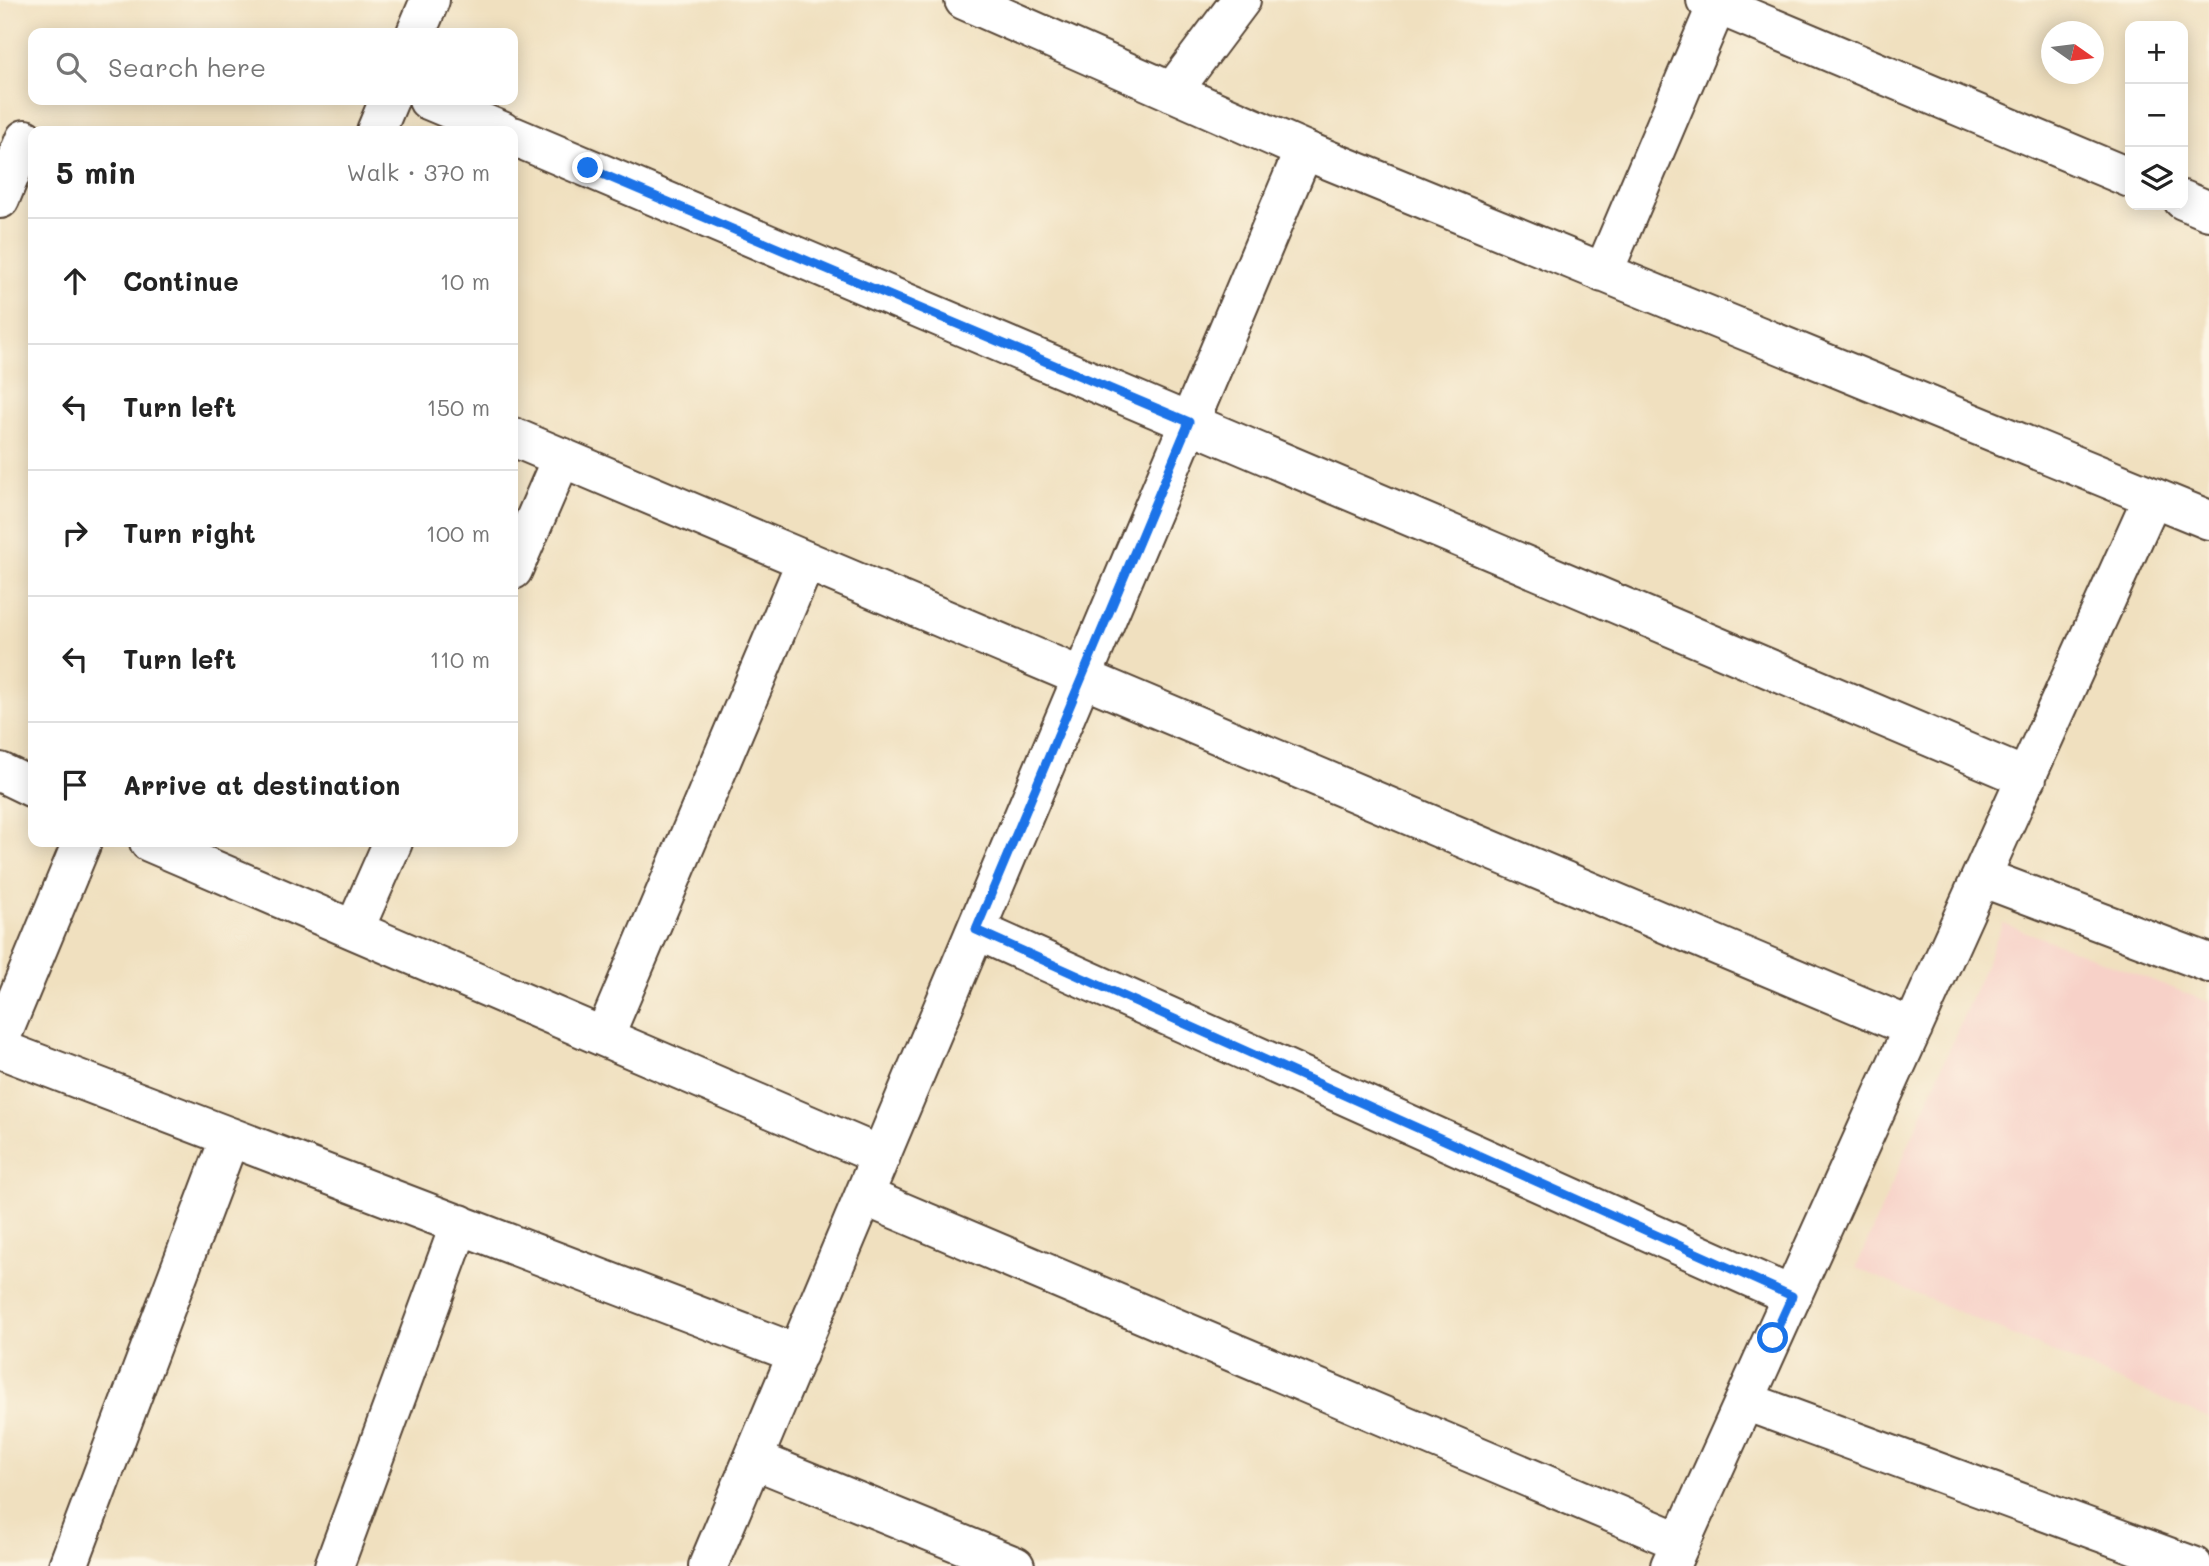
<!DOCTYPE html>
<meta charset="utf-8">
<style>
:root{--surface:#fff;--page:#f2f2f2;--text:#222;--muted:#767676;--line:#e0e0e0}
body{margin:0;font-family:Mali,sans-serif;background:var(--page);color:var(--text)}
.controls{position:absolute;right:21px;top:21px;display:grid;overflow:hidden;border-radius:14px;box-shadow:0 4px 18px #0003}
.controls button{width:63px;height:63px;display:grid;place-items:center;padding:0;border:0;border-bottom:2px solid var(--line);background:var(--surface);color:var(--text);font:35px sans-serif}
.compass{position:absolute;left:2041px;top:21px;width:63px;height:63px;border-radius:50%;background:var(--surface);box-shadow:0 4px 18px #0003;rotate:104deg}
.stop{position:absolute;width:21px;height:21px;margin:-16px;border:5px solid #1a73e8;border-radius:50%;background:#fff}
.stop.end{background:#1a73e8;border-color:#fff;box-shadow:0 2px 7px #0008}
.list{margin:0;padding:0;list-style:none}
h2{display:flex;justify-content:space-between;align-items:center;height:91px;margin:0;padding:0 28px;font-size:30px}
h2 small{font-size:23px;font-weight:400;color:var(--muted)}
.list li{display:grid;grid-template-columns:46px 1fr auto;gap:21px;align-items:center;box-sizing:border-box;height:126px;padding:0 28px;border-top:2px solid var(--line)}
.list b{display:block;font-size:26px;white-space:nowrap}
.list em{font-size:23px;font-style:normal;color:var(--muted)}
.icon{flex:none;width:38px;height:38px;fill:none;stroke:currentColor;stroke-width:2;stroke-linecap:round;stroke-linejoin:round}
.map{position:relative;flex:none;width:2209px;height:1566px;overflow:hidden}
.search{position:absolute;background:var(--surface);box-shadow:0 4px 18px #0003;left:28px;top:28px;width:490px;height:77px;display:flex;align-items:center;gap:18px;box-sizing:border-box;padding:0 24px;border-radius:14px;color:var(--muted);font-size:26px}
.panel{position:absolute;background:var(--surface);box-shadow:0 4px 18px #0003;left:28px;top:126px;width:490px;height:721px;border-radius:14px}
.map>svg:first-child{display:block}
.built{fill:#f7d1c8}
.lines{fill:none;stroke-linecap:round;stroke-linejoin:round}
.minor-casing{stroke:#564536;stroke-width:42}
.minor{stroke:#fff;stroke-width:38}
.route{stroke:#1a73e8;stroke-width:9}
</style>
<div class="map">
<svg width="2209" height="1566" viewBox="0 0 2209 1566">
<rect width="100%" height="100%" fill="#fcf5e5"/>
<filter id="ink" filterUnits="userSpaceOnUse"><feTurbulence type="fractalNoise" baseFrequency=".0143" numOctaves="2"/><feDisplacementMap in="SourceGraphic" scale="14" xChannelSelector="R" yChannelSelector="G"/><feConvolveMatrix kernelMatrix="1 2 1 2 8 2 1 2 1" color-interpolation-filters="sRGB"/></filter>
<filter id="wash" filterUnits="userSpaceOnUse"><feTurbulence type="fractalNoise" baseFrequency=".00686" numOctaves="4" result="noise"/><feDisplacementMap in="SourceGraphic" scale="28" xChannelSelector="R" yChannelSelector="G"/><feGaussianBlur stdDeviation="1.57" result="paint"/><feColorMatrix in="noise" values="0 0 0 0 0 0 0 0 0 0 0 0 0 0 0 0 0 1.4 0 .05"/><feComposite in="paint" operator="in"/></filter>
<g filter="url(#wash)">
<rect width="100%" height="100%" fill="#f0e0bf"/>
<path class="built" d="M2003,923L2209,1002V1419L1856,1268Z"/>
</g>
<g filter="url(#ink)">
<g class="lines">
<g class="minor-casing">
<path id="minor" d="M964,0L1304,150L2209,520
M1706,0L2130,178
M416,33L430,0
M1172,92L1241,0
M428,100L502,131
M376,131L389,100
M513,136L2027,778
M0,199L25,139
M2183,200L2209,211
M1603,273L1719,0
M513,437L1913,1028
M513,570L562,457
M0,772L33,788
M149,842L881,1156
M1981,877L2209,963
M354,930L393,842
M976,930L1792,1296
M604,1037L806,561
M0,1040L82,842
M0,1049L798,1354
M864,1196L1681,1542
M1745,1401L2193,1566
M753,1459L1015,1566
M68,1566L230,1137
M334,1566L460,1224
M708,1566L1304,150
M1670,1566L2152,498"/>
</g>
<use href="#minor" class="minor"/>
</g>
</g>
<g class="lines" filter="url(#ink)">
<path class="route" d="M588,168L1189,422L976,930L1792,1296L1773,1338"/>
</g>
</svg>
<div class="controls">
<button>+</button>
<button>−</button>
<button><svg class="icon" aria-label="layers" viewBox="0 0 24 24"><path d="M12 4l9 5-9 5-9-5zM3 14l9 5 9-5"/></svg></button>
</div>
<svg class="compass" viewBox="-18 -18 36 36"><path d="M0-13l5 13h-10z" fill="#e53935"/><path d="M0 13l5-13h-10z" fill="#767676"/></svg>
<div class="stop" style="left:1773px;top:1338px"></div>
<div class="stop end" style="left:588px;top:168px"></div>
<div class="search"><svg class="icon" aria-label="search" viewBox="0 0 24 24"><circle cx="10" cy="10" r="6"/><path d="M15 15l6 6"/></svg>Search here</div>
<section class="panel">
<h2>5 min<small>Walk · 370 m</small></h2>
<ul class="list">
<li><svg class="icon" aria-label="ahead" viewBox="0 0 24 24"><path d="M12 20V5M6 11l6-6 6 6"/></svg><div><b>Continue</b></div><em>10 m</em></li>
<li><svg class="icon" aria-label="left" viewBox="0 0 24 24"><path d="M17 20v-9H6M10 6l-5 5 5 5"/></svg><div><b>Turn left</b></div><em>150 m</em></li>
<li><svg class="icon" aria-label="right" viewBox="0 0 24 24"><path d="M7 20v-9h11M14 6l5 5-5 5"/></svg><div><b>Turn right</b></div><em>100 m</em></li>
<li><svg class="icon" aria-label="left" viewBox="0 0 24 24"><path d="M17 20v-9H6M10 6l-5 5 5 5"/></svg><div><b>Turn left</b></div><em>110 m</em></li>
<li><svg class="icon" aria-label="arrive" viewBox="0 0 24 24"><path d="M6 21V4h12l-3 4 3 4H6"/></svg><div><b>Arrive at destination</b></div></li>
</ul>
</section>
</div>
